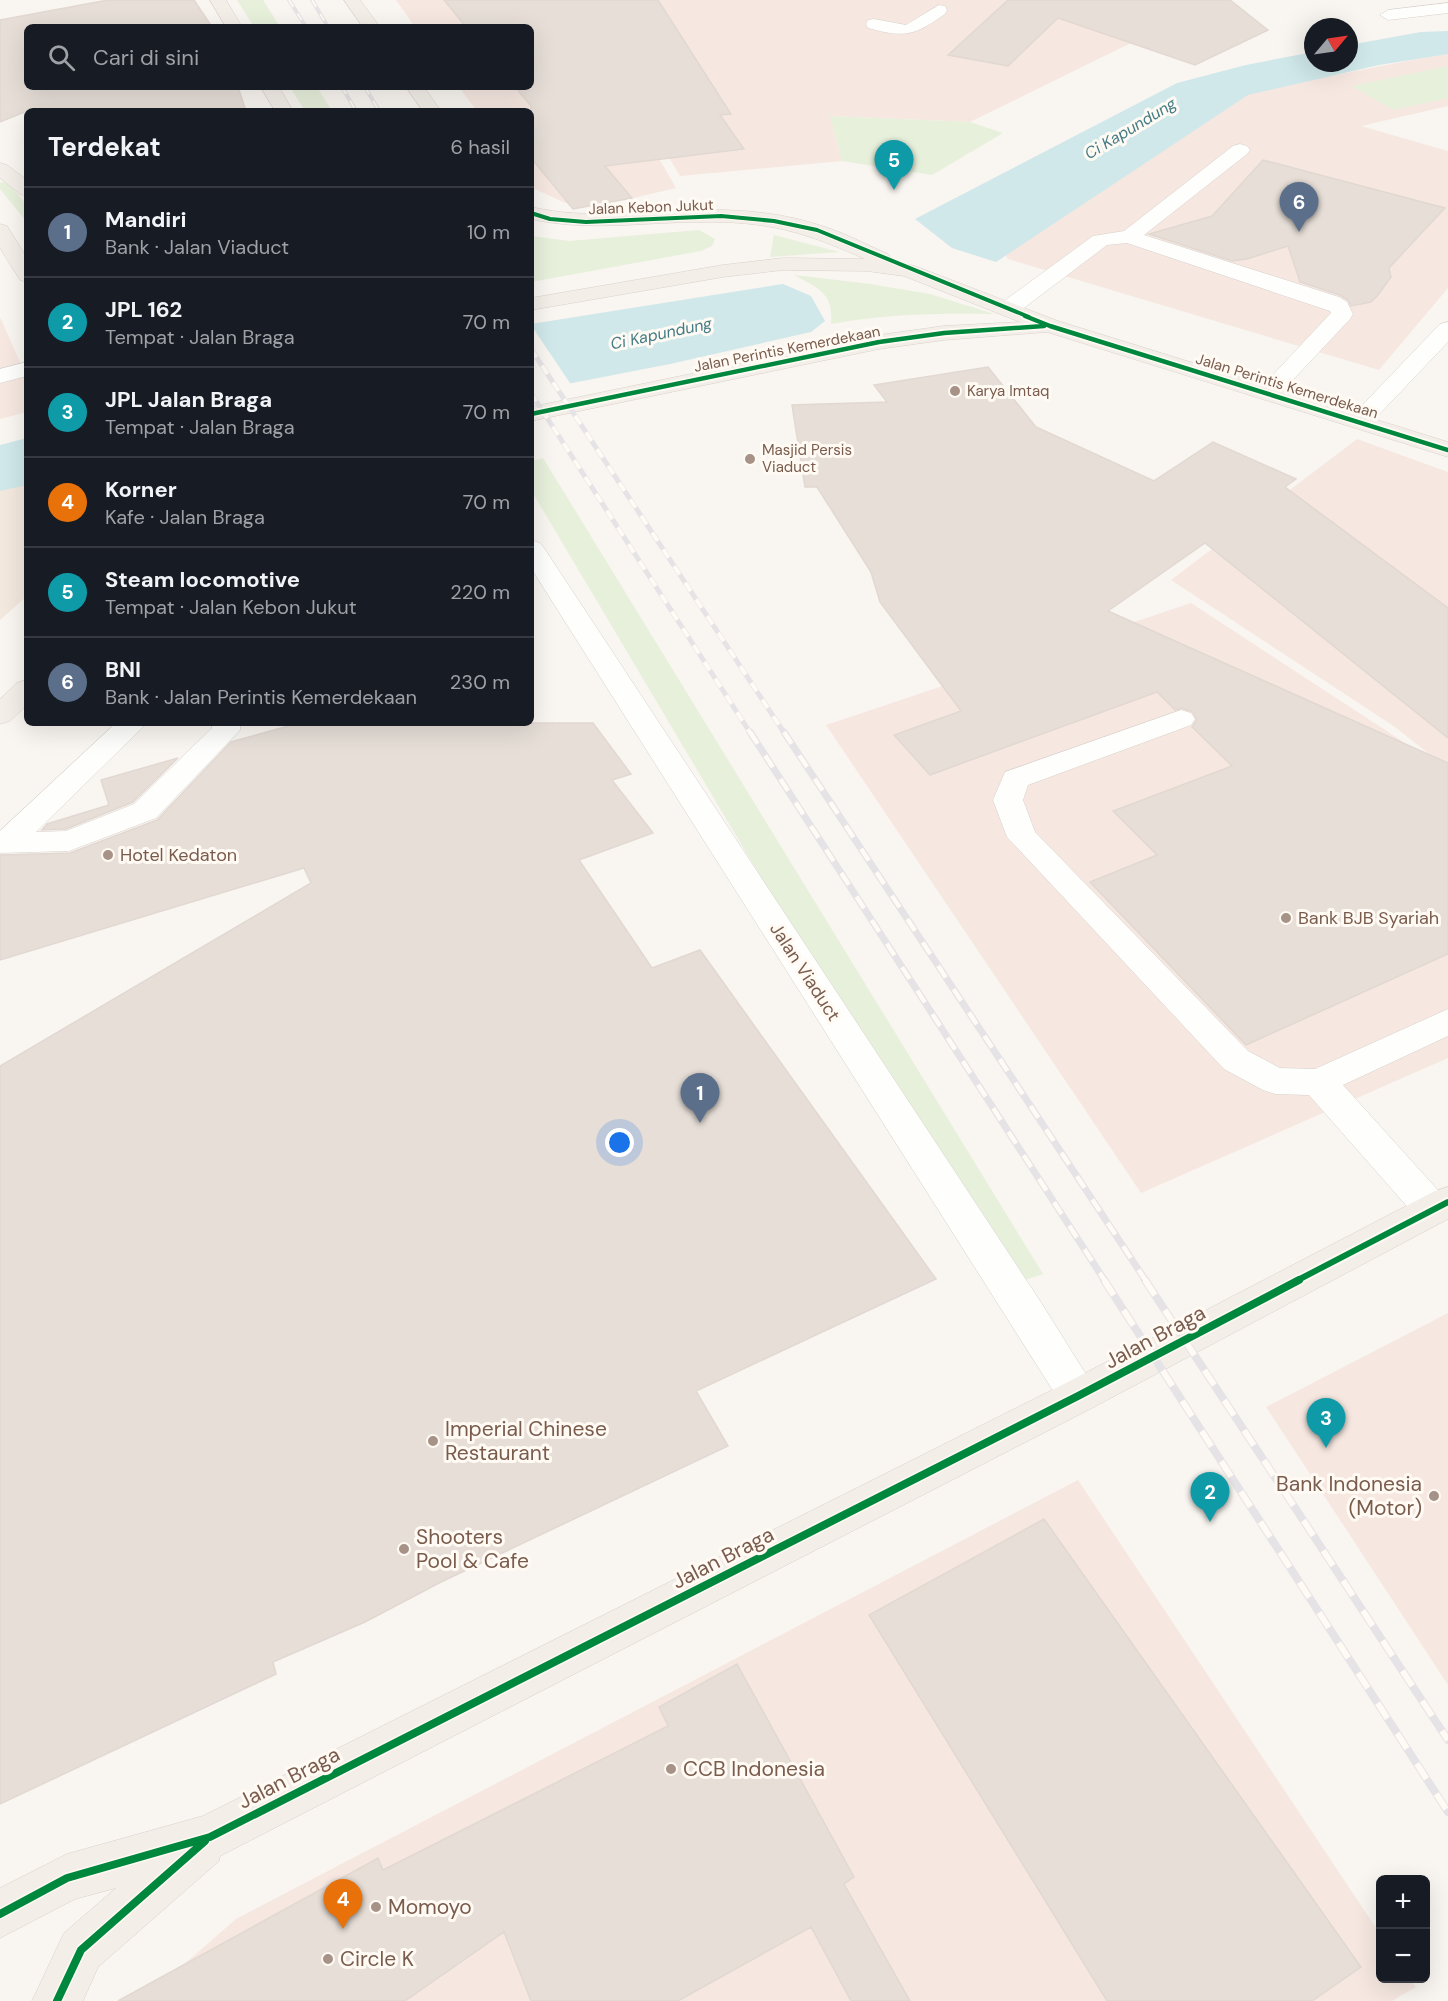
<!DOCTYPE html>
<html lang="id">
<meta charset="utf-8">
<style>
:root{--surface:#171b24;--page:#242831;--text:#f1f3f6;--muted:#9ea1a6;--line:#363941;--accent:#a69286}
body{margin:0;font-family:"DM Sans",sans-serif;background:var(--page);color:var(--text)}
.controls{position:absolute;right:18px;bottom:18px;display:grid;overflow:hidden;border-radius:9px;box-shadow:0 6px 24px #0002}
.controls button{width:54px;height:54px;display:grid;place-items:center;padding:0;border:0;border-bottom:2px solid var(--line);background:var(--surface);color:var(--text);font:30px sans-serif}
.compass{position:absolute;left:1304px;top:18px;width:54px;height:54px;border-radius:50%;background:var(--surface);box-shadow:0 6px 24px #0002;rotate:61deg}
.you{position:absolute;left:620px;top:1143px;width:21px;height:21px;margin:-15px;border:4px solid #fff;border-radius:50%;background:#1a73e8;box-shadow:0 0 0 9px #1a73e833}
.badge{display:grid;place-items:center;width:39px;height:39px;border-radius:50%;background:var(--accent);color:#fff;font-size:20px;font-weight:700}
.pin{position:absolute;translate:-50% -50px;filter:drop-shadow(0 2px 3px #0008)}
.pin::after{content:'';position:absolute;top:32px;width:21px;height:18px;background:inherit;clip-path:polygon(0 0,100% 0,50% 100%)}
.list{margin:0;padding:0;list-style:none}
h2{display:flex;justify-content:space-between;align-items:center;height:78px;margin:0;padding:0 24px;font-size:26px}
h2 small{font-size:20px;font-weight:400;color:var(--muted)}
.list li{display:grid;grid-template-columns:39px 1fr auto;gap:18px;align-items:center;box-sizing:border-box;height:90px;padding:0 24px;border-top:2px solid var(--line)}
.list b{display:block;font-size:22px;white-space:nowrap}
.list p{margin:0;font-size:20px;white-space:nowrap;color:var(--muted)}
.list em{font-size:20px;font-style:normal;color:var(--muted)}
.icon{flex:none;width:33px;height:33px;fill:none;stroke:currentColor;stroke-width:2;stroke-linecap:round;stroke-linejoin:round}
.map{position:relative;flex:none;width:1448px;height:2001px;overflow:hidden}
.search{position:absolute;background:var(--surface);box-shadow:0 6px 24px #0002;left:24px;top:24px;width:510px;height:66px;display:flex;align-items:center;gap:15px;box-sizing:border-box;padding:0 21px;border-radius:9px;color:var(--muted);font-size:22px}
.panel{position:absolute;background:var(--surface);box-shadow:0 6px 24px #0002;left:24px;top:108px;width:510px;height:618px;border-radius:9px}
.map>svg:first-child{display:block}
.residential{fill:#f2e8de}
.commercial{fill:#f6e8e1}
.green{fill:#e7f0db}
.water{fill:#d0e8ea}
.pier{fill:#f9f5f0}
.building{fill:#e6ded7;stroke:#e2d8d2;stroke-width:1.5}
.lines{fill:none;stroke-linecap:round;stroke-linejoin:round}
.minor-casing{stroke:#d7d1cb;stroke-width:1}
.major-casing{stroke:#dad1cc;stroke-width:1}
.minor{fill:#fefefd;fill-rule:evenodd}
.major{fill:#f3eee8;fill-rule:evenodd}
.rail-far3-casing{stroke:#e6e3e7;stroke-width:4}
.rail-far2-casing{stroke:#e6e3e7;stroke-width:5}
.rail-far1-casing{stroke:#e6e3e7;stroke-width:7}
.rail-casing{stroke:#e6e3e7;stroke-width:8}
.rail-far3{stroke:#fffaf3;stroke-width:2;stroke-dasharray:8;stroke-linecap:butt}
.rail-far2{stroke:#fffaf3;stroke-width:4;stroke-dasharray:10;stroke-linecap:butt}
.rail-far1{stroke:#fffaf3;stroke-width:4.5;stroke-dasharray:14;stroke-linecap:butt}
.rail{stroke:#fffaf3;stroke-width:6;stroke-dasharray:18;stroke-linecap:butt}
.cycleway-far3-casing{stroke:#fffaf3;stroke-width:6}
.cycleway-far2-casing{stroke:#fffaf3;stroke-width:8}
.cycleway-far1-casing{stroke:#fffaf3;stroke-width:10}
.cycleway-casing{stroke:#fffaf3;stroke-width:11}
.cycleway-far3{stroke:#00873e;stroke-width:4}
.cycleway-far2{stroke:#00873e;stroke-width:4.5}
.cycleway-far1{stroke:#00873e;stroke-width:6}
.cycleway{stroke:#00873e;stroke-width:8}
.poi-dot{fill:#a69286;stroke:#fffaf3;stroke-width:2}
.labels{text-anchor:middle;stroke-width:6;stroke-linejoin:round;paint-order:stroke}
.far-street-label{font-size:15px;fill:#7a5c4d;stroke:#fffaf3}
.far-poi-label{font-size:15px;fill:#7a5c4d;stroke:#fffaf3;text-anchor:start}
.far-water-label{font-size:16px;font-style:italic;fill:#437c86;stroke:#fffaf3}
.poi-label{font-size:18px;fill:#7a5c4d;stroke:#fffaf3;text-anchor:start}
.street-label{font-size:18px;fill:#7a5c4d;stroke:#fffaf3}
.near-street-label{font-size:21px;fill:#7a5c4d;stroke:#fffaf3}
.near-poi-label{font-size:21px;fill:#7a5c4d;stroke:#fffaf3;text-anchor:start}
</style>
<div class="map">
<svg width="1448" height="2001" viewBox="0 0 1448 2001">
<rect width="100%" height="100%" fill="#f9f5f0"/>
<path class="residential" d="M27,481V596L0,620V489Z"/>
<path class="commercial" d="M396,0H568L676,188L625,200L565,203L533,188L531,185V111H477L459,87H531V27H415Z
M575,0H1133L1139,39L970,122L830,116L842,161L680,176Z
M1448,53V106L1361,126L1448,151V288L1379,370L1008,259L999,245L1193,106L1264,89Z
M0,317L27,378V412L0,419Z
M1357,439L1448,472V769L1395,727L1171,580Z
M1191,603L1399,739L1448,780V1058L1141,1193L826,725Z
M1448,1313V1685L1266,1407Z
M1078,1480L1380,1934V1978L1410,1979L1416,1987L1392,2001H148L159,1986L236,1919Z"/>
<path class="green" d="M237,0H263L280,27H254Z
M1448,66V98L1393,110L1352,86Z
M290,87H317L332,111H305Z
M830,116L970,122L1003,133L932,175L842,161Z
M3,182L9,184L27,205V222L0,189V183Z
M699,230L715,239L712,246L701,251L531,282V236L569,241Z
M774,235L839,252L770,257Z
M794,275L870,284L930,294L994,314C939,313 885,314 831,324C834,293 818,288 794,275Z
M543,458L1043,1274L1004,1287L531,490V461Z"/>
<path class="water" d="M1448,31V54L1379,65L1248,95L996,262L952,248L915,219L1177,83L1246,65L1313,52V63H1349V45L1421,32Z
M783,284L811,296L825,321L811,332L670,364L531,391V324Z
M27,438V485L0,491V445Z"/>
<path class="pier" d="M531,325L572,386L531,394Z"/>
<path class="building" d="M108,0H194L212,27H27V87H238L246,111H27L0,122V20Z
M444,0H658L731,114L720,115L744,149L605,166L632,198L573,209L531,158V106L515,87H531V27H466Z
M1008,0H1230L1268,30L1195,65L1058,18L1008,66L948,55Z
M1263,160L1445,208L1389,268L1391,277L1378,295L1371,302L1351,306L1348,300L1340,295L1300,282L1288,246L1247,259L1232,261L1149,234L1212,216Z
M988,367L1036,427L1154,481L1213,442L1296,479L1285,487L1448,608V738L1205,543L1108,611L1448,763V954L1246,1045L1090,882L1157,855L1113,811L1232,766L1192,727L1197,720L1193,712L1182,708L1175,710L1157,692L930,775L894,735L961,711L880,602L871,572L817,487H805L792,405L887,402L874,385Z
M299,723H593L631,774L612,780L653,833L579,860L652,968L700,950L936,1279L696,1391L728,1446L441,1582L365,1622L273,1662L276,1674L0,1804V1066L311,883L304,868L0,960V855L70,853L157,820L231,742Z
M178,758L133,802L66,829L42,830L47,824L109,805L101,780Z
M1044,1519L1361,1967L1312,2001H1107L869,1615Z
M737,1664L854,1877L844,1884L910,2001H851L811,1927L678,2001H531L504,1932L405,2001H118L378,1858L383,1870L668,1726L659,1707Z"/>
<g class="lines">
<g class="minor-casing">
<path id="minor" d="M1448,3V13L1388,20L1380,15L1388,10Z
M939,5L945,6L947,10L945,14C914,36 905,38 868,28L866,24L868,20L874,19L906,25Z
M1240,144L1247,146L1250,150L1247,154L1144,235L1339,297L1347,302L1353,314L1350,319L1276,398L1268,400L1260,398L1256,393L1331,313L1330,311L1127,243L1107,245L1016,314L1008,315L1000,314L997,309L1000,304L1093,236L1124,231L1233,146Z
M1448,322V342L1368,426L1360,428L1352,426L1348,421L1352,416L1440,324Z
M27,362V376L0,383V369Z
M531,540L540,543L544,548L1042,1304L1092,1384L1098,1396L1092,1408L1078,1414L1064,1408L531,568Z
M1181,710L1191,713L1195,719L1191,725L1028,785L1023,800L1035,832L1248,1051L1280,1068L1315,1069L1448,1009V1036L1343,1085L1445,1198L1448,1205L1445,1220L1432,1224L1419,1220L1309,1095L1275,1094L1263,1090L1224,1069L1007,837L993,800L1005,772Z
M116,723H147L36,832L66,831L134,804L212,728V723H240V730L156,818L69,851L0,853V831Z"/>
</g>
<g class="major-casing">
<path id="major" d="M210,0H226L242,27H226Z
M344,0H360L380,27H363Z
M261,87H279L293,111H275Z
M406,87H424L441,111H423Z
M0,163L7,165L27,180V196L20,194L0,178Z
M531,207C588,220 642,211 699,210C741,209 785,213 825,227C847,234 867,245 888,254L891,258L889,261L915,266L1058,321L1448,442V457L1047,332L944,340L879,349L531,421V407L879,335L944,326L1020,322L904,276L867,271L783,270L723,277L531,310V298L723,265L783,258L865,259C805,232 768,221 701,222C643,222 588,232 531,219Z
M0,224L7,226L27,258V282L20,280L0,248Z
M27,680V705L10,721L0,724V699L17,683Z
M1448,1187V1219L1092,1408L220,1856L219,1861L98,1967L83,2001H32L64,1933L116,1888L75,1899L0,1938V1888L67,1854L203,1816L1064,1384L1435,1191Z"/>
</g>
<use href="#minor" class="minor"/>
<use href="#major" class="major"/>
<g class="rail-far3-casing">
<path id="rail-far3" d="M289,0L306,27
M312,0L328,27
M342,87L356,111
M365,87L379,111"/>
</g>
<g class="rail-far2-casing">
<path id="rail-far2" d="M531,349L785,734
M531,393L751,734"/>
</g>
<g class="rail-far1-casing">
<path id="rail-far1" d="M750,732L1105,1281
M784,732L1146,1281"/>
</g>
<g class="rail-casing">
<path id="rail" d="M1104,1280L1448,1812
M1145,1280L1448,1740"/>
</g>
<use href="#rail-far3" class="rail-far3"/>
<use href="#rail-far2" class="rail-far2"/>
<use href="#rail-far1" class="rail-far1"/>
<use href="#rail" class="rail"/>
<g class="cycleway-far3-casing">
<path id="cycleway-far3" d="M531,213L550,219L586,222L721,216L774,221L817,230L1029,317"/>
</g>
<g class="cycleway-far2-casing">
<path id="cycleway-far2" d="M1025,316L1050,326L1448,450
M531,414L879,342L944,333L1044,326"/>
</g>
<g class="cycleway-far1-casing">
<path id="cycleway-far1" d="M1296,1281L1448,1202"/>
</g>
<g class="cycleway-casing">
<path id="cycleway" d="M0,1914L67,1878L210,1837L1078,1396L1299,1280
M57,2001L81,1950L205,1841"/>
</g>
<use href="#cycleway-far3" class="cycleway-far3"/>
<use href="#cycleway-far2" class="cycleway-far2"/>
<use href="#cycleway-far1" class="cycleway-far1"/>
<use href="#cycleway" class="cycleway"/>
</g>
<g class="poi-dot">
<circle cx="955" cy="391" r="6"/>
<circle cx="750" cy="459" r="6"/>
<circle cx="108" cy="855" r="6"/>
<circle cx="1286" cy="918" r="6"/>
<circle cx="433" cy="1441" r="6"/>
<circle cx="1434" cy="1496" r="6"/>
<circle cx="404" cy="1549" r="6"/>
<circle cx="671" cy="1769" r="6"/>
<circle cx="376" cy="1907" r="6"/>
<circle cx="328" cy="1959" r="6"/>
</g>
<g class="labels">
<g class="far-street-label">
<text transform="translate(651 207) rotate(-2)" y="5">Jalan Kebon Jukut</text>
<text transform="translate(787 349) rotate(-11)" y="5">Jalan Perintis Kemerdekaan</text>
<text transform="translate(1287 386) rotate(17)" y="5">Jalan Perintis Kemerdekaan</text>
</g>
<g class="far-poi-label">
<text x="967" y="396">Karya Imtaq</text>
<text x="762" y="455">Masjid Persis<tspan x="762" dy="17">Viaduct</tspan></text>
</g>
<g class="far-water-label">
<text transform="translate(1130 128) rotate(-31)" y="6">Ci Kapundung</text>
<text transform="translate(661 333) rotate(-12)" y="6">Ci Kapundung</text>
</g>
<g class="poi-label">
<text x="120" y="861">Hotel Kedaton</text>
<text x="1298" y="924">Bank BJB Syariah</text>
</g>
<g class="street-label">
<text transform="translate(805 972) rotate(57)" y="6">Jalan Viaduct</text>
</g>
<g class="near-street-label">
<text transform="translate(1155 1337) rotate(-28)" y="7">Jalan Braga</text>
<text transform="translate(723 1558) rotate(-27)" y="7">Jalan Braga</text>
<text transform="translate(289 1778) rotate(-27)" y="7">Jalan Braga</text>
</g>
<g class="near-poi-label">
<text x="445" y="1436">Imperial Chinese<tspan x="445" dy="24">Restaurant</tspan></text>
<text x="1422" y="1491" text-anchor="end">Bank Indonesia<tspan x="1422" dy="24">(Motor)</tspan></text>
<text x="416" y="1544">Shooters<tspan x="416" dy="24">Pool &amp; Cafe</tspan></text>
<text x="683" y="1776">CCB Indonesia</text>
<text x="388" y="1914">Momoyo</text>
<text x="340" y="1966">Circle K</text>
</g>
</g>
</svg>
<div class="controls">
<button>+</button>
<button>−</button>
</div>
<svg class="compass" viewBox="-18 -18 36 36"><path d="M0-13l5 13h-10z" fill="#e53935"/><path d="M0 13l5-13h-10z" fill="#9ea1a6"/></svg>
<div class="you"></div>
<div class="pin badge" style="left:700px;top:1123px;background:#5c6f8a">1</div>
<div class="pin badge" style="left:1210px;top:1522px;background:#0f9aa8">2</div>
<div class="pin badge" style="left:1326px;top:1448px;background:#0f9aa8">3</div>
<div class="pin badge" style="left:343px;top:1929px;background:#e8710a">4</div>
<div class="pin badge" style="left:894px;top:190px;background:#0f9aa8">5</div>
<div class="pin badge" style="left:1299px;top:232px;background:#5c6f8a">6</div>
<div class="search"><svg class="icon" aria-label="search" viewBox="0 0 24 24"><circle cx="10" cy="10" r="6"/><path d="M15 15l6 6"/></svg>Cari di sini</div>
<section class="panel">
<h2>Terdekat<small>6 hasil</small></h2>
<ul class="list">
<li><span class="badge" style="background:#5c6f8a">1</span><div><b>Mandiri</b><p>Bank · Jalan Viaduct</p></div><em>10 m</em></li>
<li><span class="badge" style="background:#0f9aa8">2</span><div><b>JPL 162</b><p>Tempat · Jalan Braga</p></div><em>70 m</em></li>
<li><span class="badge" style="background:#0f9aa8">3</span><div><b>JPL Jalan Braga</b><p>Tempat · Jalan Braga</p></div><em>70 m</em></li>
<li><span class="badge" style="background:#e8710a">4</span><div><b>Korner</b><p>Kafe · Jalan Braga</p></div><em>70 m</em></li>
<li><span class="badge" style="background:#0f9aa8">5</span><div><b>Steam locomotive</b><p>Tempat · Jalan Kebon Jukut</p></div><em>220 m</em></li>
<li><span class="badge" style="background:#5c6f8a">6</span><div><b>BNI</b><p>Bank · Jalan Perintis Kemerdekaan</p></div><em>230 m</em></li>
</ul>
</section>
</div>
